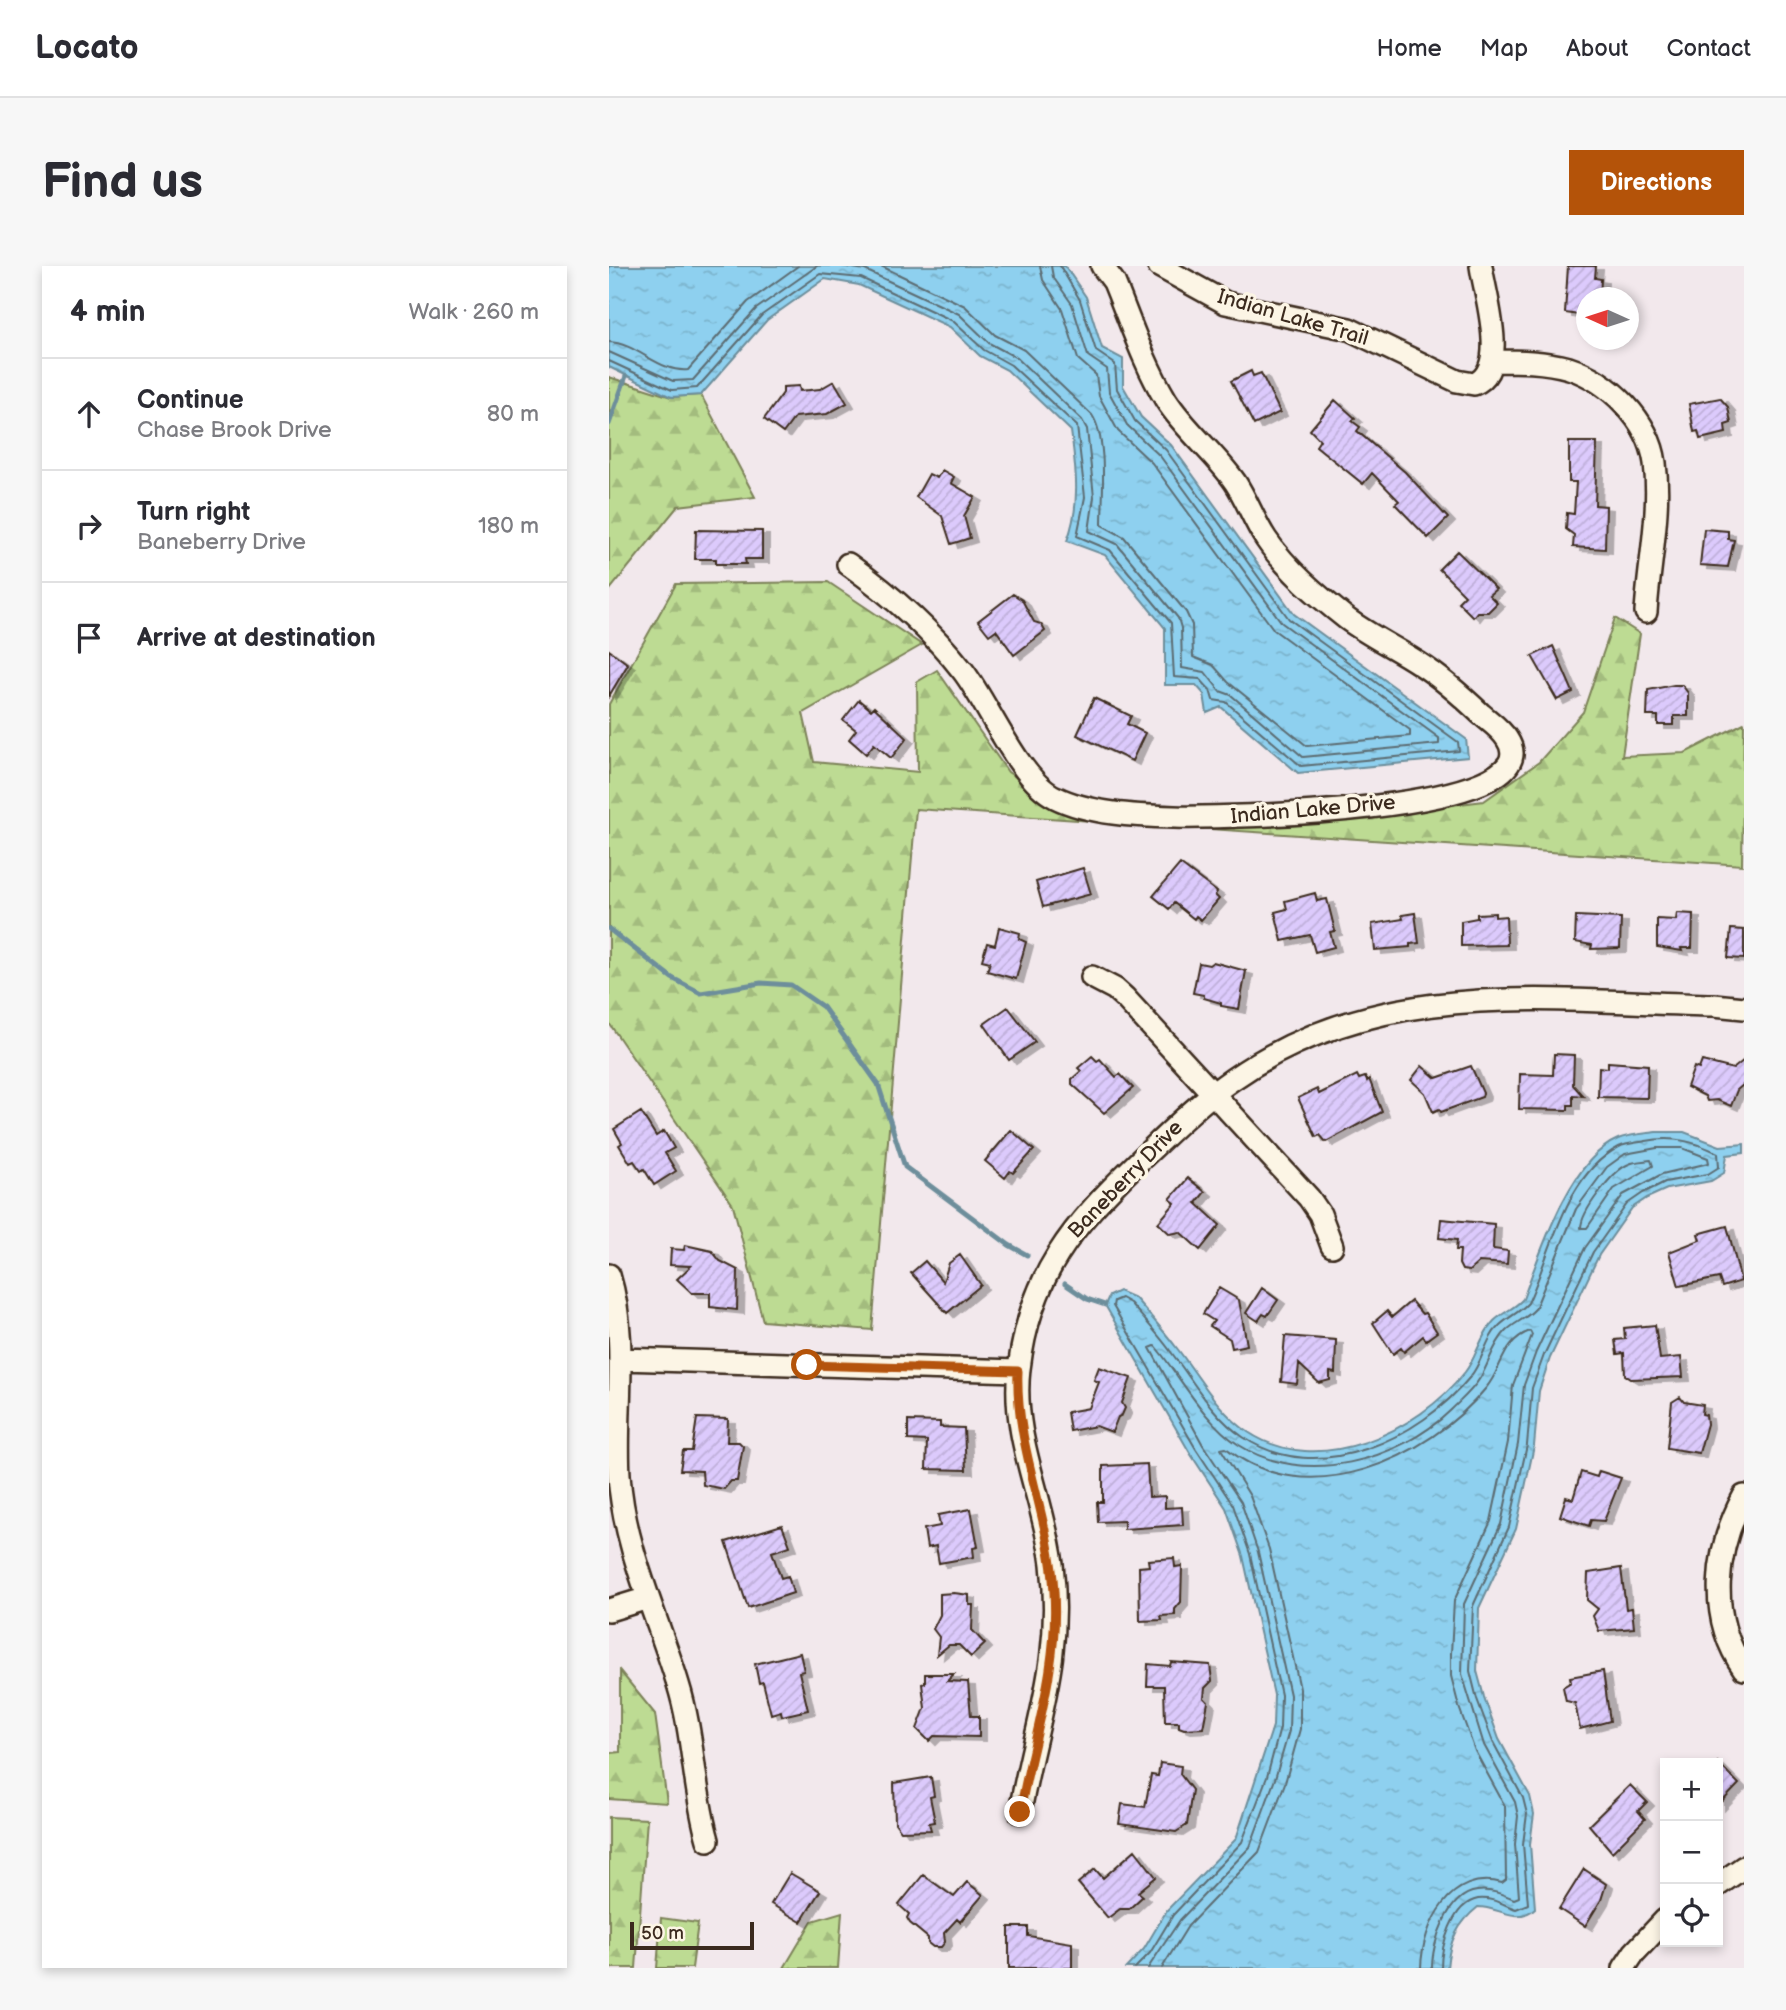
<!DOCTYPE html>
<meta charset="utf-8">
<style>
:root{--surface:#fff;--page:#f7f7f7;--text:#2b2b33;--muted:#7c7c81;--line:#e1e1e2;--accent:#b45309}
body{margin:0;font-family:"Balsamiq Sans",sans-serif;background:var(--page);color:var(--text)}
.controls{position:absolute;right:21px;bottom:21px;display:grid;overflow:hidden;border-radius:0px;box-shadow:0 4px 10px #0003}
.controls button{width:63px;height:63px;display:grid;place-items:center;padding:0;border:0;border-bottom:2px solid var(--line);background:var(--surface);color:var(--text);font:35px sans-serif}
.compass{position:absolute;left:967px;top:21px;width:63px;height:63px;border-radius:50%;background:var(--surface);box-shadow:0 4px 10px #0003;rotate:273deg}
.scale{position:absolute;left:21px;bottom:18px;width:124px;box-sizing:border-box;padding-left:7px;border:4px solid #3b2a1e;border-top:0;font-size:19px;line-height:24px;white-space:nowrap;color:#3b2a1e;-webkit-text-stroke:5px #fcf5e5;paint-order:stroke}
.stop{position:absolute;width:21px;height:21px;margin:-16px;border:5px solid #b45309;border-radius:50%;background:#fff}
.stop.end{background:#b45309;border-color:#fff;box-shadow:0 2px 7px #0008}
.list{margin:0;padding:0;list-style:none}
h2{display:flex;justify-content:space-between;align-items:center;height:91px;margin:0;padding:0 28px;font-size:30px}
h2 small{font-size:23px;font-weight:400;color:var(--muted)}
.list li{display:grid;grid-template-columns:46px 1fr auto;gap:21px;align-items:center;box-sizing:border-box;height:112px;padding:0 28px;border-top:2px solid var(--line)}
.list b{display:block;font-size:26px;white-space:nowrap}
.list p{margin:0;font-size:23px;white-space:nowrap;color:var(--muted)}
.list em{font-size:23px;font-style:normal;color:var(--muted)}
.icon{flex:none;width:38px;height:38px;fill:none;stroke:currentColor;stroke-width:2;stroke-linecap:round;stroke-linejoin:round}
.map{position:relative;flex:none;width:1135px;height:1702px;overflow:hidden;border-radius:0px}
header{display:flex;align-items:center;gap:42px;box-sizing:border-box;height:98px;padding:0 35px;background:var(--surface);border-bottom:2px solid var(--line)}
header strong{font-size:33px}
nav{display:flex;gap:38px;margin-inline-start:auto;font-size:24px}
.intro{display:flex;align-items:center;justify-content:space-between;box-sizing:border-box;height:168px;padding:0 42px}
h1{margin:0;font-size:49px}
.button{padding:18px 32px;border-radius:0px;background:var(--accent);color:#fff;font-size:24px;font-weight:700}
main{display:flex;gap:42px;padding:0 42px}
aside{flex:1;background:var(--surface);border-radius:0px;box-shadow:0 4px 10px #0003}
.map>svg:first-child{display:block}
.forest{fill:url(#forest-firs);stroke:#7c8258;stroke-width:2}
.water{fill:url(#water-ripples);stroke:#6d8e9b;stroke-width:2}
.lines{fill:none;stroke-linecap:round;stroke-linejoin:round}
.shore{stroke:#5c6c72;stroke-width:2}
.stream{stroke:#6d8e9b;stroke-width:5}
.building{fill:url(#building-hatch);stroke:#3b2a1e;stroke-width:2;filter:url(#shadow)}
.minor-casing{stroke:#3b2a1e;stroke-width:26}
.minor{stroke:#fcf5e5;stroke-width:21}
.route{stroke:#b45309;stroke-width:9}
.labels{text-anchor:middle;stroke-width:7;stroke-linejoin:round;paint-order:stroke}
.street-label{font-size:21px;fill:#3b2a1e;stroke:#fcf5e5}
</style>
<header>
<strong>Locato</strong>
<nav><a>Home</a><a>Map</a><a>About</a><a>Contact</a></nav>
</header>
<div class="intro"><h1>Find us</h1><a class="button">Directions</a></div>
<main>
<aside>
<h2>4 min<small>Walk · 260 m</small></h2>
<ul class="list">
<li><svg class="icon" aria-label="ahead" viewBox="0 0 24 24"><path d="M12 20V5M6 11l6-6 6 6"/></svg><div><b>Continue</b><p>Chase Brook Drive</p></div><em>80 m</em></li>
<li><svg class="icon" aria-label="right" viewBox="0 0 24 24"><path d="M7 20v-9h11M14 6l5 5-5 5"/></svg><div><b>Turn right</b><p>Baneberry Drive</p></div><em>180 m</em></li>
<li><svg class="icon" aria-label="arrive" viewBox="0 0 24 24"><path d="M6 21V4h12l-3 4 3 4H6"/></svg><div><b>Arrive at destination</b></div></li>
</ul>
</aside>
<div class="map">
<svg width="1135" height="1702" viewBox="0 0 1135 1702">
<defs>
<pattern id="forest-firs" width="22" height="20" patternUnits="userSpaceOnUse" patternTransform="scale(1.75)"><rect width="22" height="20" fill="#bddb93"/><path d="M5 1l3.5 6h-7zM16 11l3.5 6h-7z" fill="#a3bc7e"/></pattern>
<pattern id="water-ripples" width="26" height="14" patternUnits="userSpaceOnUse" patternTransform="scale(1.75)"><rect width="26" height="14" fill="#8ed0ef"/><path d="M2 4q2-2 4 0t4 0M15 11q2-2 4 0t4 0" fill="none" stroke="#7bb3cc"/></pattern>
<pattern id="building-hatch" width="6" height="6" patternUnits="userSpaceOnUse" patternTransform="scale(1.75)"><rect width="6" height="6" fill="#dccafc"/><path d="M-1 1l2-2M0 6l6-6M5 7l2-2" fill="none" stroke="#beaed8"/></pattern>
<filter id="shadow"><feDropShadow dx="7" dy="4" stdDeviation="0" flood-color="#0004"/></filter>
</defs>
<rect width="100%" height="100%" fill="#f2e8ec"/>
<filter id="ink" filterUnits="userSpaceOnUse"><feTurbulence type="fractalNoise" baseFrequency=".0143" numOctaves="2"/><feDisplacementMap in="SourceGraphic" scale="14" xChannelSelector="R" yChannelSelector="G"/><feConvolveMatrix kernelMatrix="1 2 1 2 8 2 1 2 1" color-interpolation-filters="sRGB"/></filter>
<g filter="url(#ink)">
<path class="forest" d="M0,111L62,131L92,129L146,231L69,240L0,325Z
M219,316L313,379L194,447L205,496L309,506L308,416L328,404L399,506L452,542L573,555L679,559L875,535L930,496L974,446L1006,352L1031,368L1013,490L1076,487L1135,457L1133,599L307,543L263,1064L154,1055L124,939L0,757V438L67,318Z
M11,1405L46,1448L58,1537L0,1533V1487L11,1486Z
M0,1551L38,1553L27,1702H0Z
M233,1646L229,1702H175L203,1655Z
M52,1652L89,1657L83,1702H48Z"/>
<path class="water" d="M0,0H456L477,31L493,82L514,93V120L532,151L562,179L685,348L857,473L859,491L689,507L612,441L598,447L595,428L587,419H556V362L496,289L458,275C472,238 467,204 462,165L398,104L371,90L341,61L250,19L216,13L158,54L92,129L62,131L0,101Z
M1047,866H1075L1111,880L1135,878V887L1118,889L1115,907L1102,915L1058,923L1038,932L1023,942L990,989L941,1092L930,1125L925,1180L907,1263L870,1342L868,1405L875,1431L890,1473L921,1530L925,1548L921,1578L926,1642C909,1659 890,1641 869,1641C849,1657 840,1675 838,1702H517L535,1683L558,1644L627,1573L664,1460L665,1429L634,1290L617,1242L581,1187L496,1039L500,1030L510,1025L526,1032C540,1048 554,1064 567,1081C590,1110 608,1145 639,1166C709,1213 809,1166 856,1106C868,1091 871,1069 885,1055C894,1046 905,1043 914,1033C931,987 961,893 1009,873C1020,868 1035,868 1047,866Z"/>
<g class="lines">
<path class="shore" d="M232,0L256,4L350,48L380,77L408,92L473,154L478,163L485,231L480,265L508,278L569,352L572,362L573,402L596,406L611,425L622,429L694,491L830,478V472L673,357L551,190L518,159L500,126L498,103L479,90L463,38L444,11L442,0
M272,0L356,40L386,69L415,84L483,149C499,173 493,230 493,259L515,271L577,346L583,359L584,391L604,399L619,416L698,480L801,470V464L665,364L543,197L509,165L490,130L487,109L469,93L453,43L434,14L431,0
M0,76C28,77 50,107 79,104L139,36L189,0
M0,86L64,115L84,114L147,43L208,0
M0,95L63,124L88,122L153,49L211,8L252,12L344,55L375,84L402,99L468,160L476,231L468,270L501,284L562,357L565,411L591,413L601,424L604,434L617,436L692,500L850,485L849,476L680,353L557,184L526,155L508,123L506,98L487,85L471,34L451,0
M1042,894L1044,900L1005,923L978,962H972C972,946 1004,904 1020,898C1026,895 1035,895 1042,894Z
M526,1702L541,1687L564,1649L633,1576L658,1511L671,1462L672,1429L641,1288L624,1239L587,1183L504,1040L505,1035L512,1032L521,1037C535,1053 550,1069 562,1086C585,1116 603,1150 634,1171C709,1222 811,1172 861,1111C874,1096 876,1073 890,1060C899,1051 910,1047 919,1037C943,986 955,910 1010,881C1018,877 1028,877 1037,875C1064,870 1084,875 1109,887L1110,901L1099,908L1056,916L1034,927L1018,938L984,986L935,1089L923,1122L918,1179L900,1261L864,1340L861,1405L868,1433L884,1476L914,1532L918,1548L914,1578L919,1638L907,1643C895,1639 882,1631 869,1633C843,1638 832,1680 832,1702
M539,1702L571,1654L641,1581L666,1513L680,1465L681,1429L649,1286L632,1236L594,1179L541,1082L546,1080L554,1090C577,1121 598,1158 630,1179C695,1221 790,1195 842,1144C852,1134 864,1124 871,1112C880,1098 884,1078 897,1065C906,1056 917,1053 926,1043L967,943L998,901L1016,888L1048,882H1073L1099,892L1100,897L1053,908L1014,929L976,982L927,1086L915,1119L909,1178L892,1258L855,1338L853,1408L875,1479L906,1536L909,1550L906,1578L910,1631L905,1633C893,1628 881,1623 868,1625C838,1629 823,1677 823,1702
M553,1702L579,1660L650,1586L676,1517L691,1463V1423L660,1283L641,1230L612,1183L617,1182C698,1248 819,1193 877,1122C894,1102 893,1075 921,1065L923,1069L904,1119L899,1176L882,1255L845,1335L842,1387V1410L850,1441L866,1485L896,1540L897,1614L893,1617C842,1603 813,1658 812,1702"/>
<path class="stream" d="M0,158L17,110
M0,663L63,712L92,727L152,717L182,719L214,741L269,818L296,901L400,979L418,989
M456,1018L478,1033L496,1039"/>
</g>
<path class="building" d="M959,0H987L986,12L992,13L991,32H977V50L956,47Z
M642,105L644,110L652,107L671,146L645,159L622,115Z
M225,115L238,137L218,148L186,151L174,167L155,153L174,127V121L190,120L191,125L211,123Z
M1111,132L1119,141L1122,157L1116,159L1117,167L1091,173L1089,165L1085,166L1080,138Z
M726,134L746,152L743,155L751,161L748,165L796,206L839,252L819,272L786,238L790,235L763,207L754,218L707,180L711,174L701,164Z
M960,176H988L986,239L997,240L996,283L964,281L965,269L957,263L958,247L965,248L967,216H960Z
M333,204L345,211L342,217L366,231L355,250L361,272L342,278L333,250L307,231L320,208L328,212Z
M1095,263L1119,265V273L1125,274L1119,301L1091,299Z
M87,264L153,265V293H136L137,298H107V293H86Z
M848,285L887,323L880,329L888,337L879,346H868L864,351L849,336L856,329L830,303Z
M404,328L413,334L425,356L432,358L436,365L405,389L387,364L380,369L369,355Z
M944,380L964,426L948,434L923,390Z
M0,384L19,398L0,430Z
M1065,419H1073L1079,427V450H1065V459H1049V450H1038L1039,424Z
M485,432L522,450L518,458L536,467L523,495L468,469Z
M250,434L262,444L265,441L298,472L282,492L265,478L257,488L240,473L247,464L234,454Z
M571,598L608,626L606,629L610,633L592,654L587,650L585,653L565,637L560,643L544,630Z
M474,602L482,628L434,641L427,616Z
M706,627L708,635L718,633L726,665L721,666L725,681L706,686L701,669L673,675L666,646L678,643L676,635Z
M806,647L810,677L801,678V681L766,684L763,658L794,653L793,649Z
M886,647V651L897,650L898,679L852,680V655L868,652V648Z
M1068,647L1084,648L1083,682H1072L1073,685L1048,681V653L1067,654Z
M967,650L1012,652L1011,682L982,683L983,679L966,676Z
M390,661L411,667L410,673L417,676L407,713L378,705L381,696L373,694L378,677L386,679Z
M1122,663L1135,664V693L1119,692Z
M604,696L637,705L630,743L612,740V737L595,732V729L584,727L590,697L600,699Z
M399,741L426,776L400,794L375,758Z
M945,788L965,789L964,819L974,830L964,829V839H959V844L910,843L911,808L944,809Z
M483,790L488,795L491,793L507,811L511,808L524,822L495,847L463,818V813L472,805L469,802Z
M1135,794V818L1128,824L1122,840L1108,834L1098,835L1096,830L1078,821L1085,801L1090,803L1093,795L1124,803Z
M999,796L1039,799L1038,832L989,831L990,801L999,802Z
M813,800L827,812L862,800L874,827L873,831L832,846L830,843L824,846L816,827L802,814Z
M748,809L750,813L756,811L758,815L760,813L773,846L717,876L711,869L707,871L689,832L708,823L710,828Z
M32,846L47,870L55,865L65,882L56,887L67,905L45,919L35,903L32,905L25,895L21,897L10,879L13,877L5,863Z
M402,864L425,884L404,907L401,905L396,912L376,895Z
M579,912L596,926L587,937L611,959L591,984L571,966L561,968L549,957L566,937L561,933Z
M832,953L885,958L884,983L899,985L898,998L870,996L860,1005L853,1004L850,998L851,984H847L848,974L830,972Z
M1118,960L1132,1015L1113,1021L1110,1012L1070,1020L1060,986L1091,974L1089,968Z
M76,979L103,985L111,995L129,1004L128,1044L101,1041V1027H83L68,1013L82,1000L61,999L62,983L75,984Z
M351,989L372,1019L338,1047L302,1007L316,995L334,1016L340,997Z
M610,1022L630,1034L638,1079L623,1082L621,1073L601,1060L605,1055L594,1048Z
M653,1022L669,1034L658,1050L654,1048L649,1055L637,1047Z
M802,1035L813,1048L816,1047L828,1066L817,1074L814,1070L795,1086L792,1082L784,1088L764,1057L778,1045L783,1051Z
M1046,1059L1051,1093L1072,1091L1074,1111L1022,1113L1016,1109L1015,1087L1008,1088L1006,1074L1016,1073L1015,1062Z
M676,1070L727,1074L726,1107L721,1106V1114L710,1117L690,1098L688,1118L672,1116Z
M490,1101L522,1112L513,1137L516,1142L513,1149L509,1151L503,1166L487,1160L461,1165L458,1146L480,1142L490,1116L485,1114Z
M1071,1131L1075,1136L1094,1139L1093,1148L1097,1149L1098,1158L1090,1187L1058,1182L1063,1136Z
M88,1152L119,1153L118,1176H130L134,1180L128,1215H122L115,1223L94,1219L93,1205L71,1204L74,1185H83Z
M299,1155L331,1156V1161L355,1162L357,1204L317,1203L318,1175L299,1174Z
M538,1198L540,1231L556,1230V1242L573,1241L574,1259L515,1263V1255L489,1256L488,1236H494V1200Z
M990,1205L1012,1212L995,1255L982,1254L980,1260L951,1250L957,1231L964,1233L972,1206L988,1211Z
M362,1243L369,1281L364,1282L365,1291L330,1297L327,1280L318,1282L315,1263L331,1260L329,1249Z
M173,1259L181,1280L163,1286L172,1312L179,1310L184,1327L139,1342L117,1276Z
M565,1292L566,1301L573,1300L572,1336L566,1343V1349L552,1350L553,1354L531,1355L530,1301L540,1300L539,1294Z
M1012,1302L1017,1343L1023,1342L1025,1362L990,1365L984,1350L989,1343L978,1334L979,1307Z
M345,1327L360,1329V1339H364L363,1364L376,1378L362,1391L350,1379H340L328,1389L330,1371L324,1363L331,1349V1328Z
M191,1387L195,1405L190,1406L199,1444L173,1450L172,1445L162,1448L154,1416L150,1417L146,1398Z
M562,1396L601,1399L603,1415L596,1422L595,1432L599,1436L594,1462L575,1463L570,1461V1456H556L555,1420H538L539,1398L561,1400Z
M994,1405L1001,1455L971,1463L966,1437L957,1435L954,1421L962,1416L961,1411Z
M316,1408H345L338,1415L359,1416L362,1450H370V1471L325,1470L320,1475L308,1463L316,1442L313,1418L316,1417Z
M551,1497L572,1500L571,1508L583,1524L578,1559L567,1566L510,1558L513,1538L536,1541L542,1509L549,1510Z
M1109,1497L1130,1518L1109,1540Z
M322,1511L325,1530L321,1531L326,1556L320,1557L322,1564L292,1565L286,1557L285,1517Z
M1021,1519L1038,1536L1029,1545L1036,1553L1003,1586L980,1559Z
M526,1584L547,1611L529,1626L534,1630L520,1643H511L499,1652L469,1617L486,1603L494,1612Z
M975,1603L997,1618L992,1634L976,1660L950,1643Z
M181,1607L211,1625L192,1656L162,1638Z
M314,1609L345,1631L358,1616L374,1629L351,1656L348,1653L335,1667L336,1676L332,1681H324L319,1677V1672L301,1657L298,1652L300,1648L290,1639Z
M400,1661H419V1670L463,1677V1702H400Z"/>
<g class="lines">
<g class="minor-casing">
<path id="minor" d="M550,0L617,37L740,63L848,115L865,118C901,104 876,30 872,0
M885,95C910,95 935,95 960,102C1000,115 1040,154 1046,197C1052,245 1040,297 1037,346
M239,298C281,328 322,364 354,405C379,437 410,514 446,531C480,548 528,550 565,551C603,552 948,548 898,473C892,463 880,455 872,448C853,430 833,412 811,398C787,382 761,370 738,353C709,330 678,304 657,273C645,255 638,234 626,216C605,186 576,164 557,134C535,98 521,55 505,16L493,0
M483,711L506,723L516,732L700,932L711,948L723,980
M0,1009C20,1075 6,1142 10,1209C15,1282 48,1349 69,1418C85,1469 84,1522 99,1574
M12,1093L409,1105
M1135,1230C1106,1283 1098,1351 1135,1403
M0,1344L39,1332
M411,1546C427,1455 454,1395 443,1298C435,1232 402,1171 410,1103C421,1009 464,959 529,896C560,867 589,837 624,813C771,710 937,735 1105,739L1135,742
M1109,1619L1135,1601
M1015,1702L1025,1687L1056,1654"/>
</g>
<use href="#minor" class="minor"/>
</g>
</g>
<g class="lines" filter="url(#ink)">
<path class="route" d="M198,1099L409,1105C406,1181 441,1250 445,1326C450,1403 424,1472 411,1546"/>
</g>
<g class="labels">
<g class="street-label">
<text transform="translate(684 51) rotate(16)" y="7">Indian Lake Trail</text>
<text transform="translate(704 543) rotate(-5)" y="7">Indian Lake Drive</text>
<text transform="translate(516 913) rotate(-46)" y="7">Baneberry Drive</text>
</g>
</g>
</svg>
<div class="controls">
<button>+</button>
<button>−</button>
<button><svg class="icon" aria-label="locate" viewBox="0 0 24 24"><circle cx="12" cy="12" r="6"/><path d="M12 2v4M12 18v4M2 12h4M18 12h4"/></svg></button>
</div>
<svg class="compass" viewBox="-18 -18 36 36"><path d="M0-13l5 13h-10z" fill="#e53935"/><path d="M0 13l5-13h-10z" fill="#7c7c81"/></svg>
<div class="scale">50 m</div>
<div class="stop" style="left:198px;top:1099px"></div>
<div class="stop end" style="left:411px;top:1546px"></div>
</div>
</main>
